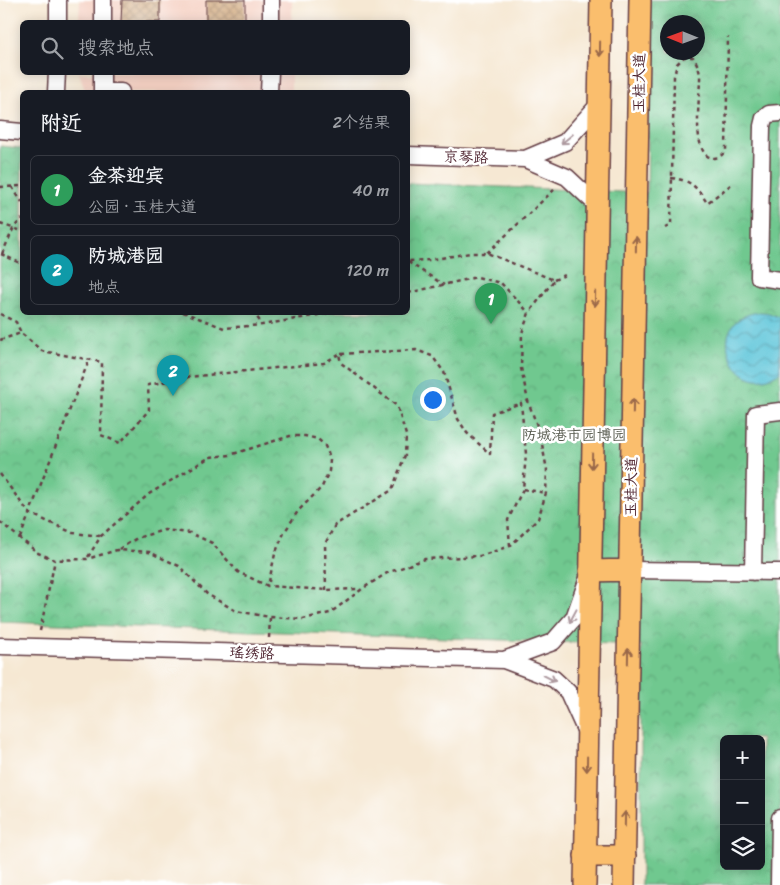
<!DOCTYPE html>
<html lang="zh">
<meta charset="utf-8">
<style>
:root{--surface:#171b24;--page:#20242c;--text:#f1f3f6;--muted:#9ea1a6;--line:#363941;--accent:#0f766e}
body{margin:0;font-family:Sriracha,"LXGW WenKai TC",sans-serif;background:var(--page);color:var(--text)}
.controls{position:absolute;right:15px;bottom:15px;display:grid;overflow:hidden;border-radius:8px;box-shadow:0 2px 12px #0003}
.controls button{width:45px;height:45px;display:grid;place-items:center;padding:0;border:0;border-bottom:1px solid var(--line);background:var(--surface);color:var(--text);font:25px sans-serif}
.compass{position:absolute;left:660px;top:15px;width:45px;height:45px;border-radius:50%;background:var(--surface);box-shadow:0 2px 12px #0003;rotate:271deg}
.you{position:absolute;left:432px;top:399px;width:18px;height:18px;margin:-12px;border:4px solid #fff;border-radius:50%;background:#1a73e8;box-shadow:0 0 0 8px #1a73e833}
.badge{display:grid;place-items:center;width:32px;height:32px;border-radius:50%;background:var(--accent);color:#fff;font-size:16px;font-weight:700}
.pin{position:absolute;translate:-50% -41px;filter:drop-shadow(0 1px 2px #0008)}
.pin::after{content:'';position:absolute;top:26px;width:18px;height:15px;background:inherit;clip-path:polygon(0 0,100% 0,50% 100%)}
.list{margin:0;padding:0;list-style:none}
h2{display:flex;justify-content:space-between;align-items:center;height:65px;margin:0;padding:0 20px;font-size:21px}
h2 small{font-size:16px;font-weight:400;color:var(--muted)}
.list li{display:grid;grid-template-columns:32px 1fr auto;gap:15px;align-items:center;box-sizing:border-box;height:70px;margin:0 10px 10px;padding:0 10px;border:1px solid var(--line);border-radius:8px}
.list b{display:block;font-size:19px;white-space:nowrap}
.list p{margin:0;font-size:16px;white-space:nowrap;color:var(--muted)}
.list em{font-size:16px;font-style:normal;color:var(--muted)}
.icon{flex:none;width:28px;height:28px;fill:none;stroke:currentColor;stroke-width:2;stroke-linecap:round;stroke-linejoin:round}
.map{position:relative;flex:none;width:780px;height:885px;overflow:hidden}
.search{position:absolute;background:var(--surface);box-shadow:0 2px 12px #0003;left:20px;top:20px;width:390px;height:55px;display:flex;align-items:center;gap:12px;box-sizing:border-box;padding:0 18px;border-radius:8px;color:var(--muted);font-size:19px}
.panel{position:absolute;background:var(--surface);box-shadow:0 2px 12px #0003;left:20px;top:90px;width:390px;height:225px;border-radius:8px}
.map>svg:first-child{display:block}
.built{fill:#f6d2c4}
.park{fill:url(#park-crowns);stroke:#5c745d;fill-rule:evenodd}
.water{fill:url(#water-waves);stroke:#547282}
.building{fill:url(#building-cross-hatch)}
.lines{fill:none;stroke-linecap:round;stroke-linejoin:round}
.minor-casing{stroke:#643d44;stroke-width:19}
.major-casing{stroke:#643d44;stroke-width:24}
.path{stroke:#643d44;stroke-width:2.5;stroke-dasharray:4 4;stroke-linecap:butt}
.minor{stroke:#fff;stroke-width:16}
.major{stroke:#fabe6d;stroke-width:21}
.oneway{stroke:#996749}
.oneway2{stroke:#ae9aa0}
.labels{text-anchor:middle;stroke-width:5;stroke-linejoin:round;paint-order:stroke}
.street-label{font-size:15px;fill:#4a1f2b;stroke:#fff}
.park-label{font-size:15px;fill:#575a4e;stroke:#fff}
</style>
<div class="map">
<svg width="780" height="885" viewBox="0 0 780 885">
<defs>
<pattern id="park-crowns" width="20" height="18" patternUnits="userSpaceOnUse" patternTransform="scale(1.25)"><rect width="20" height="18" fill="#6fc88f"/><path d="M2 6a3 3 0 1 1 6 0M12 15a3 3 0 1 1 6 0" fill="none" stroke="#62ab7c"/></pattern>
<pattern id="water-waves" width="16" height="10" patternUnits="userSpaceOnUse" patternTransform="scale(1.25)"><rect width="16" height="10" fill="#5ec6da"/><path d="M0 5q4-4 8 0t8 0" fill="none" stroke="#50a0b1"/></pattern>
<pattern id="building-cross-hatch" width="8" height="8" patternUnits="userSpaceOnUse" patternTransform="scale(1.25)"><rect width="8" height="8" fill="#d2ab81"/><path d="M0 0l8 8M0 8l8-8" fill="none" stroke="#ac8b6a"/></pattern>
</defs>
<rect width="100%" height="100%" fill="#fff"/>
<filter id="ink" filterUnits="userSpaceOnUse"><feTurbulence type="fractalNoise" baseFrequency=".02" numOctaves="2"/><feDisplacementMap in="SourceGraphic" scale="10" xChannelSelector="R" yChannelSelector="G"/><feConvolveMatrix kernelMatrix="1 2 1 2 8 2 1 2 1" color-interpolation-filters="sRGB"/></filter>
<filter id="wash" filterUnits="userSpaceOnUse"><feTurbulence type="fractalNoise" baseFrequency=".0096" numOctaves="4" result="noise"/><feDisplacementMap in="SourceGraphic" scale="20" xChannelSelector="R" yChannelSelector="G"/><feGaussianBlur stdDeviation="1.12" result="paint"/><feColorMatrix in="noise" values="0 0 0 0 0 0 0 0 0 0 0 0 0 0 0 0 0 1.4 0 .05"/><feComposite in="paint" operator="in"/></filter>
<g filter="url(#wash)">
<rect width="100%" height="100%" fill="#f6e8d3"/>
<path class="built" d="M80,0H292V22H79Z
M79,73H291V92H86Z"/>
<path class="park" d="M650,0H780V885H641V645L0,622V146L22,148V312H408V183L647,193ZM668,22H698V52H668ZM724,739H761V866H724Z"/>
<path class="water" d="M761,312L769,313L780,318V372C735,405 698,317 761,312Z"/>
<g id="blocks">
<path class="building" d="M122,0H160V22H121Z
M206,0H245V22H206Z"/>
</g>
</g>
<g filter="url(#ink)">
<use href="#blocks" fill-opacity="0" stroke="#643d44" stroke-width="1"/>
<g class="lines">
<g class="minor-casing">
<path id="minor" d="M58,22V0
M103,22V0
M271,22V0
M102,72V92H121
M56,92L57,72
M269,92L270,72
M780,113L769,114L764,118L762,126L759,277L780,280
M0,130L22,132
M408,155L525,159L567,177L597,205
M525,159L565,142L599,104
M630,570L780,572
M753,572L756,414L780,411
M0,646L504,660L554,679L568,692L587,734
M504,660L553,642L574,618L587,581
M779,885L780,818"/>
</g>
<g class="major-casing">
<path id="major" d="M590,571L630,570
M585,856H625
M585,885L601,0
M624,885L640,0"/>
</g>
<path class="path" d="M671,178C691,180 697,187 707,203L732,184
M0,187L22,186
M12,187L22,202
M0,224L22,231
M665,228L671,225L674,76L677,64L684,57H693C697,63 699,68 700,75C701,91 689,158 714,158C720,158 723,154 726,150L728,37
M487,253L555,189
M1,254L22,264
M2,254L14,227L22,219
M408,262L444,285
M554,280L565,275
M408,293L477,277L501,283L529,313
M183,312L224,328L262,325L335,312
M252,312L254,313L262,324
M0,314L16,322L21,333
M0,340L21,333L42,351L102,362L101,435L120,443L149,410L148,385L188,377L324,363L339,354
M0,474L29,513L73,533L101,536
M523,489L546,493
M0,522L38,553L55,560L87,559L117,550L149,552L179,566L207,594L236,611L270,617L303,619L330,613L362,589L387,573L425,559L480,556L510,546L538,519L546,493L547,470L540,434L528,401L521,368L522,333L529,313L554,280L487,253H470L429,260L408,261
M20,538L89,360
M510,546L508,520L523,489L526,454L521,403L528,401
M119,549L137,538L164,530L190,533L212,543L238,572L268,586L326,590L360,589
M88,557L101,536L149,494L210,457L230,455L290,436H305L318,439L325,446L328,453L330,460L329,471L322,487L298,511L284,533L275,554L268,586
M326,590L325,544L335,525L392,490L405,455L406,435L397,406L341,363L339,354L416,350L432,356L444,372L458,419L467,433L490,454L492,413L521,403
M40,631L55,560
M269,638L270,617"/>
<use href="#minor" class="minor"/>
<use href="#major" class="major"/>
</g>
<defs><path id="oneway-shaft" d="M-6 0H5M1.5-3L5.5 0L1.5 3" fill="none" stroke-width="1.6" stroke-linecap="round" stroke-linejoin="round" transform="scale(1.25)"/></defs>
<g class="oneway">
<use href="#oneway-shaft" transform="translate(600 49) rotate(91)"/>
<use href="#oneway-shaft" transform="translate(636 244) rotate(-89)"/>
<use href="#oneway-shaft" transform="translate(595 299) rotate(91)"/>
<use href="#oneway-shaft" transform="translate(633 406) rotate(-89)"/>
<use href="#oneway-shaft" transform="translate(592 461) rotate(91)"/>
<use href="#oneway-shaft" transform="translate(628 656) rotate(-89)"/>
<use href="#oneway-shaft" transform="translate(587 764) rotate(91)"/>
<use href="#oneway-shaft" transform="translate(625 819) rotate(-89)"/>
</g>
<g class="oneway2">
<use href="#oneway-shaft" transform="translate(567 139) rotate(141)"/>
<use href="#oneway-shaft" transform="translate(573 616) rotate(118)"/>
<use href="#oneway-shaft" transform="translate(549 678) rotate(27)"/>
</g>
</g>
<g class="labels">
<g class="street-label">
<text transform="translate(639 83) rotate(-89)" y="5">玉桂大道</text>
<text transform="translate(466 157) rotate(2)" y="5">京琴路</text>
<text transform="translate(631 487) rotate(-89)" y="5">玉桂大道</text>
<text transform="translate(252 653) rotate(2)" y="5">瑶绣路</text>
</g>
<g class="park-label">
<text x="574" y="440">防城港市园博园</text>
</g>
</g>
</svg>
<div class="controls">
<button>+</button>
<button>−</button>
<button><svg class="icon" aria-label="layers" viewBox="0 0 24 24"><path d="M12 4l9 5-9 5-9-5zM3 14l9 5 9-5"/></svg></button>
</div>
<svg class="compass" viewBox="-18 -18 36 36"><path d="M0-13l5 13h-10z" fill="#e53935"/><path d="M0 13l5-13h-10z" fill="#9ea1a6"/></svg>
<div class="you"></div>
<div class="pin badge" style="left:491px;top:324px;background:#2e9e5b">1</div>
<div class="pin badge" style="left:173px;top:396px;background:#0f9aa8">2</div>
<div class="search"><svg class="icon" aria-label="search" viewBox="0 0 24 24"><circle cx="10" cy="10" r="6"/><path d="M15 15l6 6"/></svg>搜索地点</div>
<section class="panel">
<h2>附近<small>2个结果</small></h2>
<ul class="list">
<li><span class="badge" style="background:#2e9e5b">1</span><div><b>金茶迎宾</b><p>公园 · 玉桂大道</p></div><em>40 m</em></li>
<li><span class="badge" style="background:#0f9aa8">2</span><div><b>防城港园</b><p>地点</p></div><em>120 m</em></li>
</ul>
</section>
</div>
